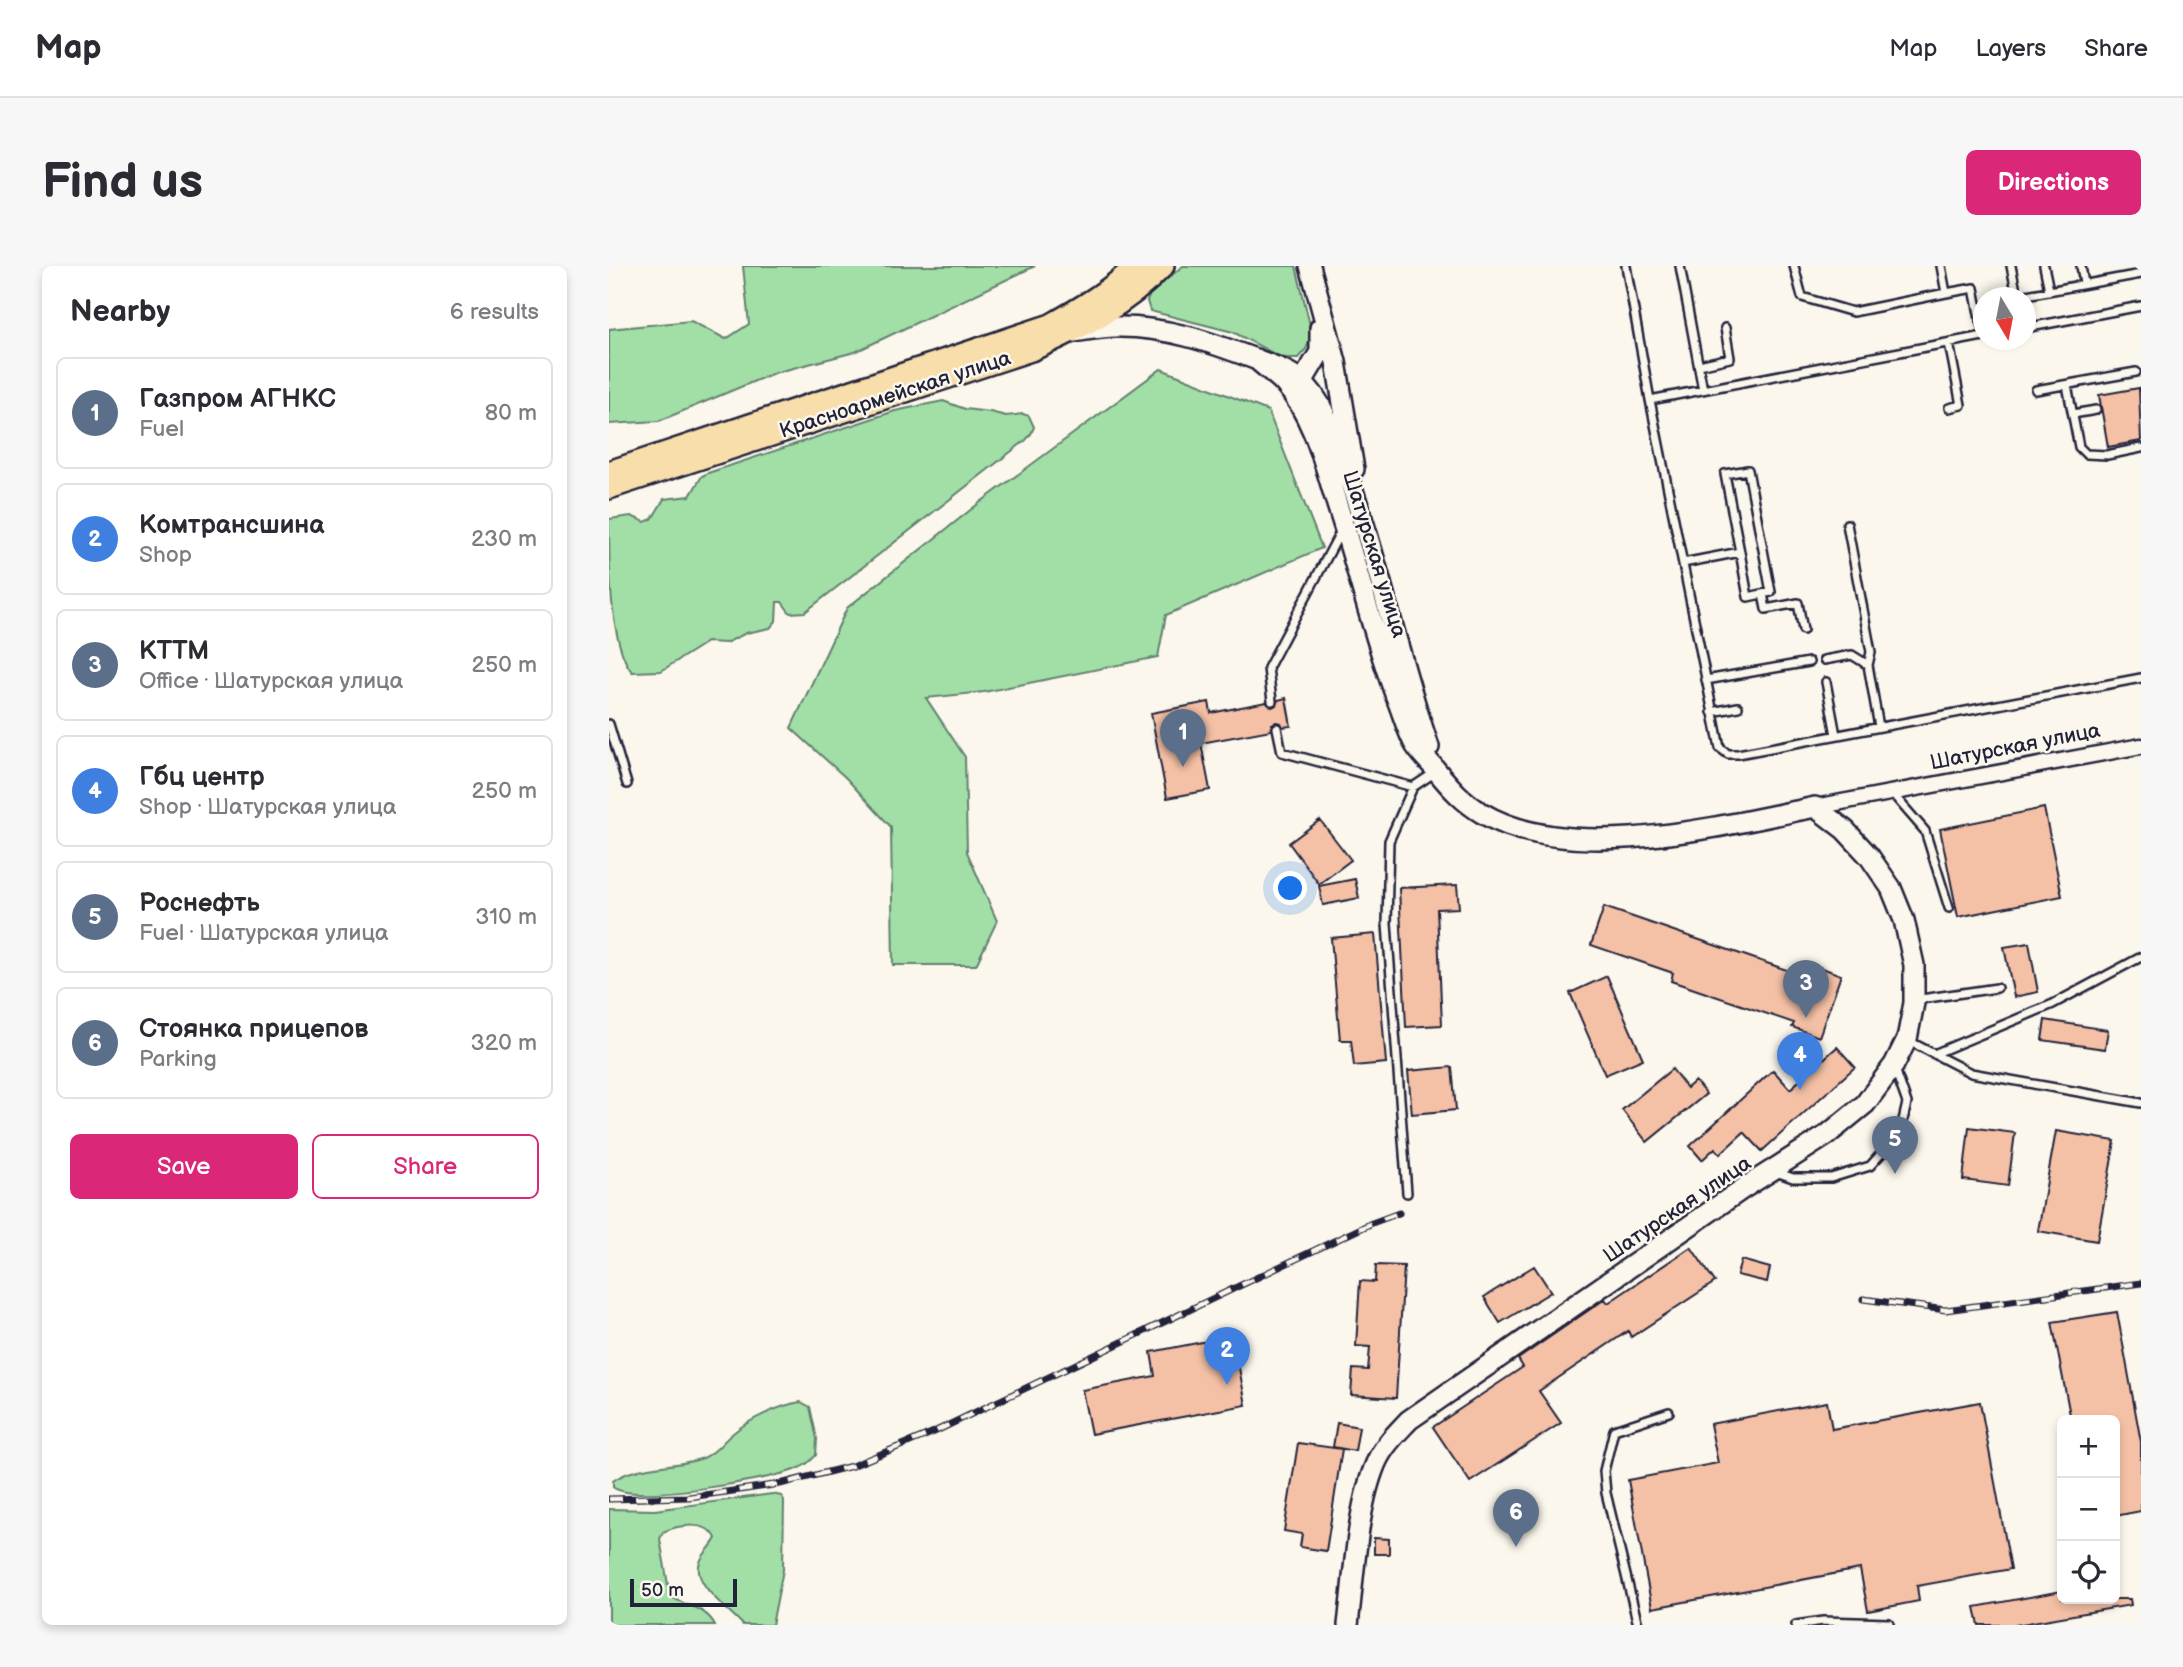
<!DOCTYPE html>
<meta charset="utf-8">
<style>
:root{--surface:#fff;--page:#f7f7f7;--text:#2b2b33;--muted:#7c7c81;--line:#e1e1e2;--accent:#db2777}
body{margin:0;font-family:"Balsamiq Sans",sans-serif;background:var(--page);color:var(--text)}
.controls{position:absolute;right:21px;bottom:21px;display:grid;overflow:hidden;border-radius:10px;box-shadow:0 4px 10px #0003}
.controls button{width:63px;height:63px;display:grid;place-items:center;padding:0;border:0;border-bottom:2px solid var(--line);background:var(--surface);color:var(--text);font:35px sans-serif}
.compass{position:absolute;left:1364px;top:21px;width:63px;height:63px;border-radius:50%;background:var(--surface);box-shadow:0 4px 10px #0003;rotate:170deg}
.scale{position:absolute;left:21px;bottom:18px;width:107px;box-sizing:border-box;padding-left:7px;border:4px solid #22223b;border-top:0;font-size:19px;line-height:24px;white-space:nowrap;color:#22223b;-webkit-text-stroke:5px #fbf7ec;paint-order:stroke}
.you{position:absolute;left:682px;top:623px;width:24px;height:24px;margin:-18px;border:5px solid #fff;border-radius:50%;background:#1a73e8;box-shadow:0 0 0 10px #1a73e833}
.badge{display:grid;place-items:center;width:46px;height:46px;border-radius:50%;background:var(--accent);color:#fff;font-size:23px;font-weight:700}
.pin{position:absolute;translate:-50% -58px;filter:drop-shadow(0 2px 4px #0008)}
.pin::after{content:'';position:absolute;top:37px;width:24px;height:21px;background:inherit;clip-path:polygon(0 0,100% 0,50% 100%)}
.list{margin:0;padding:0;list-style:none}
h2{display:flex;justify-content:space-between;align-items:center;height:91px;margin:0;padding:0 28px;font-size:30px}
h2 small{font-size:23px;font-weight:400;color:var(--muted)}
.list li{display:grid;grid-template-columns:46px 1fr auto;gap:21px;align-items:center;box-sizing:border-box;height:112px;margin:0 14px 14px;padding:0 14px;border:2px solid var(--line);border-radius:10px}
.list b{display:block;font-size:26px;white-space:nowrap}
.list p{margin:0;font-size:23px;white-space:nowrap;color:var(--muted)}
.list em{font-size:23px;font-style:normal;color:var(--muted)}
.actions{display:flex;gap:14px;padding:21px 28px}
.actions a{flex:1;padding:16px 0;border:2px solid var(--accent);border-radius:10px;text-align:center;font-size:24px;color:var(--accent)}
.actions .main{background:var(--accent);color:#fff}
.icon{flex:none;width:38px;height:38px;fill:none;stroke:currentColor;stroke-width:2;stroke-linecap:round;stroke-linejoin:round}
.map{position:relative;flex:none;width:1532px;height:1359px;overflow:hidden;border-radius:10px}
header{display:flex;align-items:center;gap:42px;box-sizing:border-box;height:98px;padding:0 35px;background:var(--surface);border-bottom:2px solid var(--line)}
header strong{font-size:33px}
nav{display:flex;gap:38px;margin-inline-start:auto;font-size:24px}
.intro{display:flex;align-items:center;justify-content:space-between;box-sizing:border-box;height:168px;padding:0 42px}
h1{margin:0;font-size:49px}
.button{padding:18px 32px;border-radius:10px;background:var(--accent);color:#fff;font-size:24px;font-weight:700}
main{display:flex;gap:42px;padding:0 42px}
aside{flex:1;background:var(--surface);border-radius:10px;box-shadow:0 4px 10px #0003}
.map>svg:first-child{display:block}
.green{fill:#a2dfa6;stroke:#628070;stroke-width:2}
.building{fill:#f5c1a6;stroke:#22223b;stroke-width:2}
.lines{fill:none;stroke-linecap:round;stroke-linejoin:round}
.lane-casing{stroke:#22223b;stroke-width:12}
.street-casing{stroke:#22223b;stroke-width:19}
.secondary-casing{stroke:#22223b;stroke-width:24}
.primary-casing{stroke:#22223b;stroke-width:26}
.lane{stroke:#fbf7ec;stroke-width:7}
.street{stroke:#fbf7ec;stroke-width:14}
.secondary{stroke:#fbf7ec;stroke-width:19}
.primary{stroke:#f8deab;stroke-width:21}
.rail-casing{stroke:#22223b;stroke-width:7}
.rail{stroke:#fbf7ec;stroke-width:4.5;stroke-dasharray:13;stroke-linecap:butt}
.labels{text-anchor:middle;stroke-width:5;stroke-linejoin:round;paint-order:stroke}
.street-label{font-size:21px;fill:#22223b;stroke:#fbf7ec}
</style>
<header>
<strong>Map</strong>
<nav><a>Map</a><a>Layers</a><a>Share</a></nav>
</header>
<div class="intro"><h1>Find us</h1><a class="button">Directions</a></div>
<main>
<aside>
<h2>Nearby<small>6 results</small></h2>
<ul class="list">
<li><span class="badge" style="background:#5c6f8a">1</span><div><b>Газпром АГНКС</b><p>Fuel</p></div><em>80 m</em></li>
<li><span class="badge" style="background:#3f7fe0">2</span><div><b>Комтрансшина</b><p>Shop</p></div><em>230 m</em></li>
<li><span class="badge" style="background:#5c6f8a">3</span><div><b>КТТМ</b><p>Office · Шатурская улица</p></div><em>250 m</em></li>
<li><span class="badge" style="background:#3f7fe0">4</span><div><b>Гбц центр</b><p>Shop · Шатурская улица</p></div><em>250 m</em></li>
<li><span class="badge" style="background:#5c6f8a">5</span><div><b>Роснефть</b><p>Fuel · Шатурская улица</p></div><em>310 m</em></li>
<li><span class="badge" style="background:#5c6f8a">6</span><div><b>Стоянка прицепов</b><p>Parking</p></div><em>320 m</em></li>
</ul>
<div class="actions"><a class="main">Save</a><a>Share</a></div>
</aside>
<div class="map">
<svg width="1532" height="1359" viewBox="0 0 1532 1359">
<rect width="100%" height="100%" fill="#fbf7ec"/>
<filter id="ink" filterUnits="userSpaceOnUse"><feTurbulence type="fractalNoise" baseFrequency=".0143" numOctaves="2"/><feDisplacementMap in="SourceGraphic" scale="14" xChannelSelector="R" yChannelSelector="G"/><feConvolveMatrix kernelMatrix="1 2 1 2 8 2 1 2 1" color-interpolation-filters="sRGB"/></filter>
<g filter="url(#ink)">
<path class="green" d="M134,0H426L246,86L165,107L50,155L0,158V63L82,55L117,73L140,58Z
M574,0H687L703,68L697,83L689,92H673L624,66L541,45L538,35L542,26Z
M552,103L659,145L713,282L557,349L549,391L375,426L317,432L356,491L358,586L388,655L367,699H284L282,561L237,512L182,462L238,342L369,238Z
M334,135L356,143L381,146L397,150L414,148L420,150L425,161L422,168L417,174L196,346L181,347L173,336H168L167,355L161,362L137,367L117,377L98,376L52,405L23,406C0,377 0,295 0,253L22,250L36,256L43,253L55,233L81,230L93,210L99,207L286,145Z
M192,1136L201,1141L208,1173L207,1189C201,1197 194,1201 185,1204C159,1214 22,1238 4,1221V1215C26,1198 67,1202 94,1192C107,1187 113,1176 123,1168C139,1154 171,1139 192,1136Z
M163,1228L172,1230L175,1234L174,1304L163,1359H134C121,1344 82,1318 91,1296C94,1287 103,1281 107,1272C97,1254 70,1259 54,1266L51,1273L61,1330C77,1341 96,1340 106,1359H0V1243L46,1244Z"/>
<path class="building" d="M1530,122L1532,175L1499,181L1490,129Z
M677,432L682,460L674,461L672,457L667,456L663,458L662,464L592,477L601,524L558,532L542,447L600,436L602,447L657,436L663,441L667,439L669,434Z
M1435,542L1453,630L1349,651L1331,563Z
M711,554L742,594L710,618L680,577Z
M746,613L750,632L714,639L710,620Z
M848,619L850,642L828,643L833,759L797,761L790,622Z
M995,641L1201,712L1205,699L1232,709L1210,771L1183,761L1185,757L1062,715L1064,707L982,679Z
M766,668L777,797L745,800L742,774H731L722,672Z
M1420,677L1429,726L1405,731L1395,681Z
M998,710L1034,793L996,809L961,727Z
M1436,754L1499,764L1496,783L1433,774Z
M1228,781L1246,801L1153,885L1135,866L1111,888L1106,882L1093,894L1081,880L1164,804L1181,823Z
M843,801L847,844L803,848L799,805Z
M1063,803L1078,822L1086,815L1097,828L1038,876L1013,844Z
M1360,861L1406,867L1399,920L1354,914Z
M1447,865L1506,875L1488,975L1429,965Z
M1082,981L1106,1016L1022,1071L1019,1065L930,1125L952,1157L861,1216L824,1161L914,1101L909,1093L996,1033L999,1037Z
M1132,994L1161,1002L1158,1016L1128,1009Z
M767,999L795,1000L787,1132L742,1129L744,1103L759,1104L761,1081L747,1080L751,1015L766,1016Z
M925,1000L942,1026L891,1057L875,1031Z
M1508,1046L1532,1176V1245L1506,1250V1154H1462L1443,1056Z
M624,1070L637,1139L482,1168L473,1124L546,1110L542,1086Z
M1218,1136L1223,1163L1371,1136L1402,1303L1308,1320L1310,1335L1259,1345L1251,1303L1043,1342L1019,1214L1109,1197L1101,1158Z
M728,1157L750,1161L746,1185L724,1181Z
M689,1177L733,1183L717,1285L691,1281L693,1268L675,1265Z
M765,1272L780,1273V1288H765Z
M1453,1325V1333H1521L1522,1339L1407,1359H1370L1366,1341Z"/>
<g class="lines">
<g class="lane-casing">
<path id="lane" d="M1017,0L1041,134L1111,482L1119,488H1129L1532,412
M1071,0L1094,124
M1185,0L1193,31L1244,46L1337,27L1332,0
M1402,0L1408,30
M1435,0L1440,24
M1472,0L1475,18
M1337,27L1365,22L1372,58
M1401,32L1532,8
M1416,62L1532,40
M1340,77L1352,139L1340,142
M1090,99L1121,92L1116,62
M1458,119L1470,181L1477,188L1498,189L1532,182
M1427,124L1527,106
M1041,134L1374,70
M1464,148L1487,144
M1238,258L1262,386L1259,399L1270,461
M1074,297L1131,286L1139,331L1162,326L1139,204L1116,208L1131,286
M1154,328L1157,343L1189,337L1194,364
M1215,394L1243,389L1259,399
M1097,414L1200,396
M1217,416L1227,469
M663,435L659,402L733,263
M1103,446L1129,441
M0,458L18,518
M668,462L673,486L804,521L828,505
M1283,527L1316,565L1340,642
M1305,734L1388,722
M1298,774L1362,807L1532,837
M1325,788L1444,738L1532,691
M1167,906L1184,912H1222L1261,900L1291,867L1298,837L1286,803
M798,927L778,658L780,575L804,521
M1029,1359L997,1227L995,1205L1005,1164L1060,1146
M1187,1359L1214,1355L1280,1357"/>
</g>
<g class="street-casing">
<path id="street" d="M1206,541L1532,480"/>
</g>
<g class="secondary-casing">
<path id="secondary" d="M701,0L727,96L745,203
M465,66C478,64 493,61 507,61C556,60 601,76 646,93C662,99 680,104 693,116C714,134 723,166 732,191C768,285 787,386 820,481
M647,93C656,101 666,108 675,117C706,152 717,205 731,248C751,310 765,374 789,436C794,449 798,463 804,475C809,486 820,495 827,504C841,521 854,536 873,547C960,599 1113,560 1206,541L1236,564L1260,590L1282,622L1295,654L1305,699V737L1298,773L1285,799L1256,838L1218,869L1135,922L800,1154C788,1167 774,1180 767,1197C748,1241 745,1310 739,1359
M687,126L711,86V62"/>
</g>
<g class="primary-casing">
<path id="primary" d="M0,206L442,59C472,42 502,24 527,0
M0,222L422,84C470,63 517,39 554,0"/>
</g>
<use href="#lane" class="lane"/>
<use href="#street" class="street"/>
<use href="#secondary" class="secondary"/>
<use href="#primary" class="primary"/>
<g class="rail-casing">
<path id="rail" d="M1254,1033L1337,1044L1532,1017
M0,1233L80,1231L117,1226L171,1218L243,1200L325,1166L628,1021L763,957L790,947"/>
</g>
<use href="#rail" class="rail"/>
</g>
</g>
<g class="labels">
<g class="street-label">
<text transform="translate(286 128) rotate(-18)" y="7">Красноармейская улица</text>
<text transform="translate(766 288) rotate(73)" y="7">Шатурская улица</text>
<text transform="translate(1406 480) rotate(-11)" y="7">Шатурская улица</text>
<text transform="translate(1068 943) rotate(-34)" y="7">Шатурская улица</text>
</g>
</g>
</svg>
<div class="controls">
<button>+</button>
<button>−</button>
<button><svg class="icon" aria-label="locate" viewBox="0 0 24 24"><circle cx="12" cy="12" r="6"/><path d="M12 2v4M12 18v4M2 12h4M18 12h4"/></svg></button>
</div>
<svg class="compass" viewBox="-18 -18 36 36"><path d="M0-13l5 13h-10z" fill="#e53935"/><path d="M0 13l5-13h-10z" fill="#7c7c81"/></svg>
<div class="scale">50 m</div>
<div class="you"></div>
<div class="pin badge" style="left:574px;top:501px;background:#5c6f8a">1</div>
<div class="pin badge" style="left:618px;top:1119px;background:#3f7fe0">2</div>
<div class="pin badge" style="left:1197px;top:752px;background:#5c6f8a">3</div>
<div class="pin badge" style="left:1191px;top:824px;background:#3f7fe0">4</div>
<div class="pin badge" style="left:1286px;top:908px;background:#5c6f8a">5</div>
<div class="pin badge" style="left:907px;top:1281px;background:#5c6f8a">6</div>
</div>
</main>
